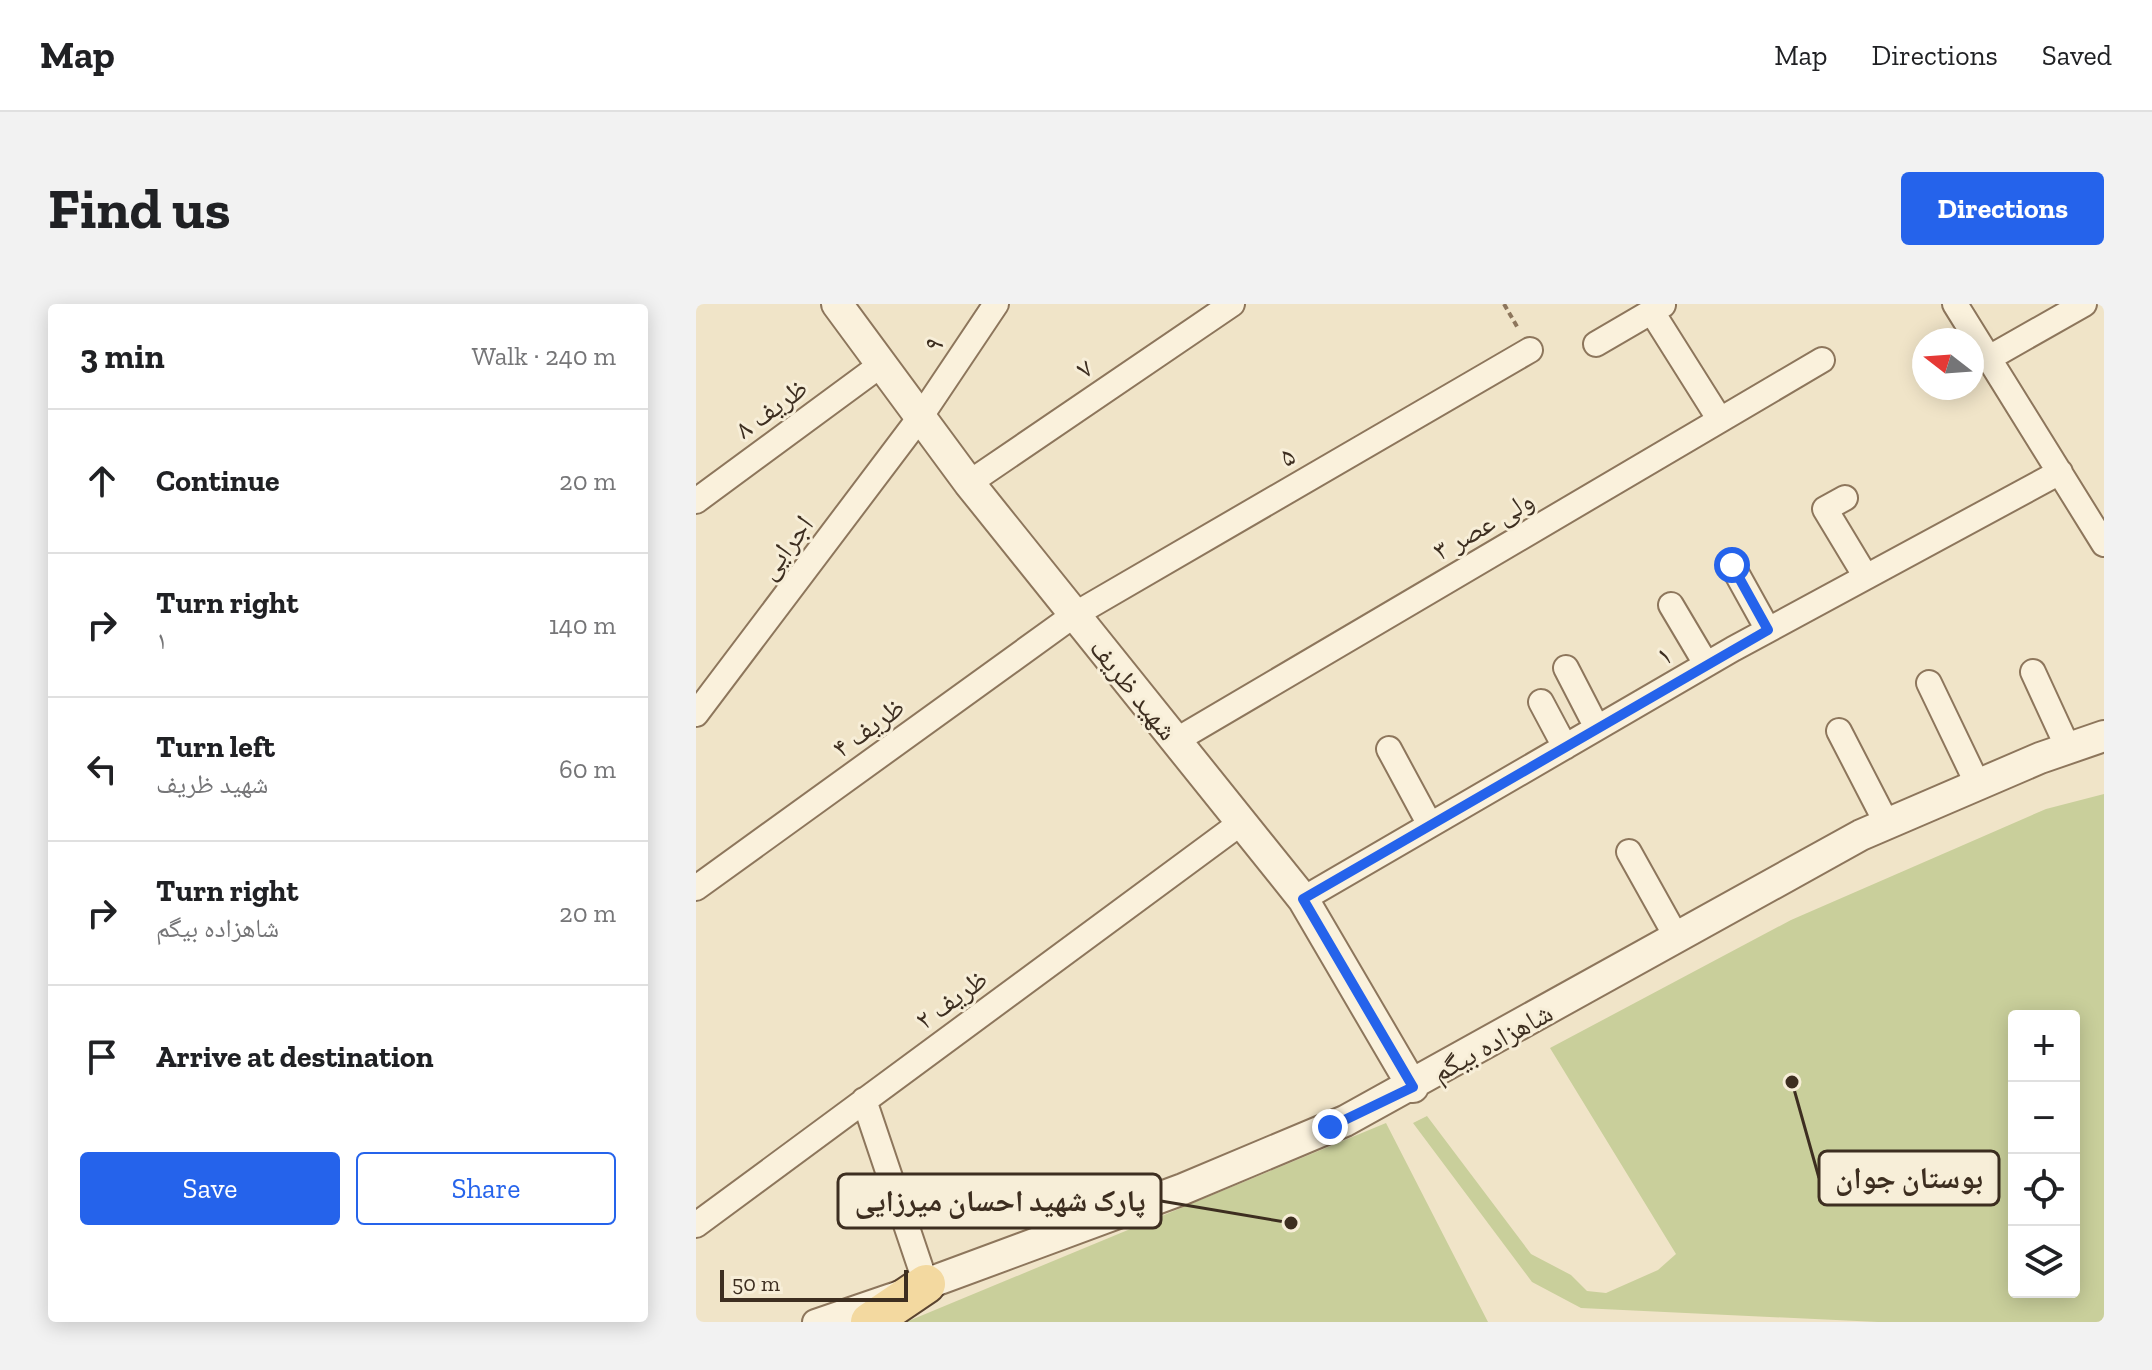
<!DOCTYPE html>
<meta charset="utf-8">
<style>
:root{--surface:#fff;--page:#f2f2f2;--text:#202124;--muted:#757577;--line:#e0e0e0;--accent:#2563eb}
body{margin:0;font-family:"Zilla Slab","Noto Naskh Arabic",serif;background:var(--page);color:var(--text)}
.controls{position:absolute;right:24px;bottom:24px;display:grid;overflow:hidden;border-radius:8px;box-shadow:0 4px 20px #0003}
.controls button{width:72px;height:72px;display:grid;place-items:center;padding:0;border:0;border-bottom:2px solid var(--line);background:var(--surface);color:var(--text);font:40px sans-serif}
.compass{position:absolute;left:1216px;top:24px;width:72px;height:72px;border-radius:50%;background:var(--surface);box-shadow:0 4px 20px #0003;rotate:287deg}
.scale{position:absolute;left:24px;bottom:20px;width:188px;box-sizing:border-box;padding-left:8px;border:4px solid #3d2e20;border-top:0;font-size:22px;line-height:28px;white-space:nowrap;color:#3d2e20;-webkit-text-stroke:6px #f7eed8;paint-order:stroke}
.stop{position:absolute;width:24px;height:24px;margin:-18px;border:6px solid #2563eb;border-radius:50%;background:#fff}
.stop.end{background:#2563eb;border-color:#fff;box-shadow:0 2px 8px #0008}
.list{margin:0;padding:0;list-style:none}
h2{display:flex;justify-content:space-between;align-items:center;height:104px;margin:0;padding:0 32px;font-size:34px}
h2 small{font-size:26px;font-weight:400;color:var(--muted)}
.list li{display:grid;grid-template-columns:52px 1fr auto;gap:24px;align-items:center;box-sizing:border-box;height:144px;padding:0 32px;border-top:2px solid var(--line)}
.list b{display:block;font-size:30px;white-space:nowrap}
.list p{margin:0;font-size:26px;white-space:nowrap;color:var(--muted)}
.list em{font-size:26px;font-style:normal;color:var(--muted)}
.actions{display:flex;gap:16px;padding:24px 32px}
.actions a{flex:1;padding:18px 0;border:2px solid var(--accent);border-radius:8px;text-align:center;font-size:28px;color:var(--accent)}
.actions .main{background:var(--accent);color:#fff}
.icon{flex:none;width:44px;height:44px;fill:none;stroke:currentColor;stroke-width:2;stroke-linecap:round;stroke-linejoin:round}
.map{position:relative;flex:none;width:1408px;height:1018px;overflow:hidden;border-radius:8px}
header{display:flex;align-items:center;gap:48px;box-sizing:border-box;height:112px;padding:0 40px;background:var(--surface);border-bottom:2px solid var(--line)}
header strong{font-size:38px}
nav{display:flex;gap:44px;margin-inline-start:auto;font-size:28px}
.intro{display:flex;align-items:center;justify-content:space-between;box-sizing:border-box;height:192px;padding:0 48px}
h1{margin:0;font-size:56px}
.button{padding:20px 36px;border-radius:8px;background:var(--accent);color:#fff;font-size:28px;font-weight:700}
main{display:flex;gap:48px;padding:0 48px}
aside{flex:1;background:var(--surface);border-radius:8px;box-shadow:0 4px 20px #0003}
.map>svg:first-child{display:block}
.green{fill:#c9cf9b;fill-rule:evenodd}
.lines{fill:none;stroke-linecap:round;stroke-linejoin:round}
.minor-casing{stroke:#8d765c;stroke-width:28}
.tertiary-casing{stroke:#8d765c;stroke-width:34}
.primary-casing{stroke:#5b4430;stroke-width:42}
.path{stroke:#8d765c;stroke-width:4;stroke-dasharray:6 4;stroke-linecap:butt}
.minor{stroke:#faf1dc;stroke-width:24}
.tertiary{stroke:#faf1dc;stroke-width:30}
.primary{stroke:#f3d9a0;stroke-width:38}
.route{stroke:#2563eb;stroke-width:10}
.labels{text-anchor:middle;stroke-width:6;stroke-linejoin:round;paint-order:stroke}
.street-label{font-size:28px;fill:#3d2e20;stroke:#f7eed8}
.leader{fill:none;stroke:#3d2e20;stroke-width:3}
.callout-dot{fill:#3d2e20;stroke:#f7eed8;stroke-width:3}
.callout{fill:#f7eed8;stroke:#3d2e20;stroke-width:3}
.callout-label{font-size:30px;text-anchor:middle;font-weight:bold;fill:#3d2e20}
</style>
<header>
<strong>Map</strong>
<nav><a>Map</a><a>Directions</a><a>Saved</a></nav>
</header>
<div class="intro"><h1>Find us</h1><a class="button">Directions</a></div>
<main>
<aside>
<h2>3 min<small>Walk · 240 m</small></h2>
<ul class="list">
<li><svg class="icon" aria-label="ahead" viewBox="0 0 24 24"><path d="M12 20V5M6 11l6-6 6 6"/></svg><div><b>Continue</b></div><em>20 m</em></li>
<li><svg class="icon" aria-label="right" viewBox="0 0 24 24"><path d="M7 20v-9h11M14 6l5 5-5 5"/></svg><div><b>Turn right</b><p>۱</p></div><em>140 m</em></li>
<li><svg class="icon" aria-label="left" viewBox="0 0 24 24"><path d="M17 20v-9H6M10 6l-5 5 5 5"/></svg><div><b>Turn left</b><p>شهید ظریف</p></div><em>60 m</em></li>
<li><svg class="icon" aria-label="right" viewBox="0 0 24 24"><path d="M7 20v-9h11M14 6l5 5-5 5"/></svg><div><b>Turn right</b><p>شاهزاده بیگم</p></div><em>20 m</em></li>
<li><svg class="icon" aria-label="arrive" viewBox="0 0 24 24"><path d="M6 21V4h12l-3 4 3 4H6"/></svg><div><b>Arrive at destination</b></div></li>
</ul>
<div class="actions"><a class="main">Save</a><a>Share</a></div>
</aside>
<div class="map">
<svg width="1408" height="1018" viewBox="0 0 1408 1018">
<rect width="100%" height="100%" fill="#f0e4c8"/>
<path class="green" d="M1408,490V1018H1182L885,1004L836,978L717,819L731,812L835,950L875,971L891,987L910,989L962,966L980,950L854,744L1095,616L1350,505ZM1318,712H1378V988H1318Z
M690,819L792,1018H210Z"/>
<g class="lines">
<g class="minor-casing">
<path id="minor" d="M1259,0L1408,240
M956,8L1024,116
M900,40L967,1
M1293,54L1388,0
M273,179L536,0
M1149,194L1129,205L1170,273
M0,197L186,60
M1036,261L1072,326
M975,301L1010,360
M870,364L901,424
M1337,368L1372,444
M1233,379L1282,481
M845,398L869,443
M0,410L225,112L300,0
M1143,427L1191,520
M479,437L1126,56
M693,445L734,521
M933,548L981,634
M0,584L378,311L834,46
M607,595L1037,345L1364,168
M0,921L546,518
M119,1018L230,980L168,796"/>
</g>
<g class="tertiary-casing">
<path id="tertiary" d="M141,0L273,179L607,595L717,783
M230,980L487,885L649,817L1165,531L1344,454L1408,432"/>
</g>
<g class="primary-casing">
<path id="primary" d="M174,1018L230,980"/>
</g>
<path class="path" d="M808,0L823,26"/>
<use href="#minor" class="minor"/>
<use href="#tertiary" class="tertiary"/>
<use href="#primary" class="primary"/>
</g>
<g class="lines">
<path class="route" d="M634,823L717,783L607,595L1072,326L1036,261"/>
</g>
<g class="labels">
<g class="street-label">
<text transform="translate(237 40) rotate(-56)" y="10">۹</text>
<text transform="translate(388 64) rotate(-34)" y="10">۷</text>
<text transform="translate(75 104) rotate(-36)" y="10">ظریف ۸</text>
<text transform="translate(591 152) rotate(-30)" y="10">۵</text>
<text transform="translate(787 221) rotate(-30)" y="10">ولی عصر ۳</text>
<text transform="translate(89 243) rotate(-53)" y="10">اجرایی</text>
<text transform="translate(968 351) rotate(-30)" y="10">۱</text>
<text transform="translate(438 385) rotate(51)" y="10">شهید ظریف</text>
<text transform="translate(172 423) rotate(-36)" y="10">ظریف ۴</text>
<text transform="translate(255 695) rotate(-36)" y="10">ظریف ۲</text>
<text transform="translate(796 738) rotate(-29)" y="10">شاهزاده بیگم</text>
</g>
</g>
<path class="leader" d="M1096 778L1123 874M595 919L465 897"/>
<g class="callout-dot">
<circle cx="1096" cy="778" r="8"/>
<circle cx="595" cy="919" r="8"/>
</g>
<g class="callout">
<rect x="1123" y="847" width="180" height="54" rx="8"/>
<rect x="142" y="870" width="323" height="54" rx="8"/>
</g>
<g class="callout-label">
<text x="1213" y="884">بوستان جوان</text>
<text x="304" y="907">پارک شهید احسان میرزایی</text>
</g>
</svg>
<div class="controls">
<button>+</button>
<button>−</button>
<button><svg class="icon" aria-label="locate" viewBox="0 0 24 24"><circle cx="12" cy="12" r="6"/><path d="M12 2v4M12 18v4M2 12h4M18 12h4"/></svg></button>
<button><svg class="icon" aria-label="layers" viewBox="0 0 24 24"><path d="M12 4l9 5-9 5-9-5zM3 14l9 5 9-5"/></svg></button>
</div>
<svg class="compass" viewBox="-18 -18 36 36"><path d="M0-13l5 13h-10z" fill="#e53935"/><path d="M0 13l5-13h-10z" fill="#757577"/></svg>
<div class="scale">50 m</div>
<div class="stop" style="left:1036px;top:261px"></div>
<div class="stop end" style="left:634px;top:823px"></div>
</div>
</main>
